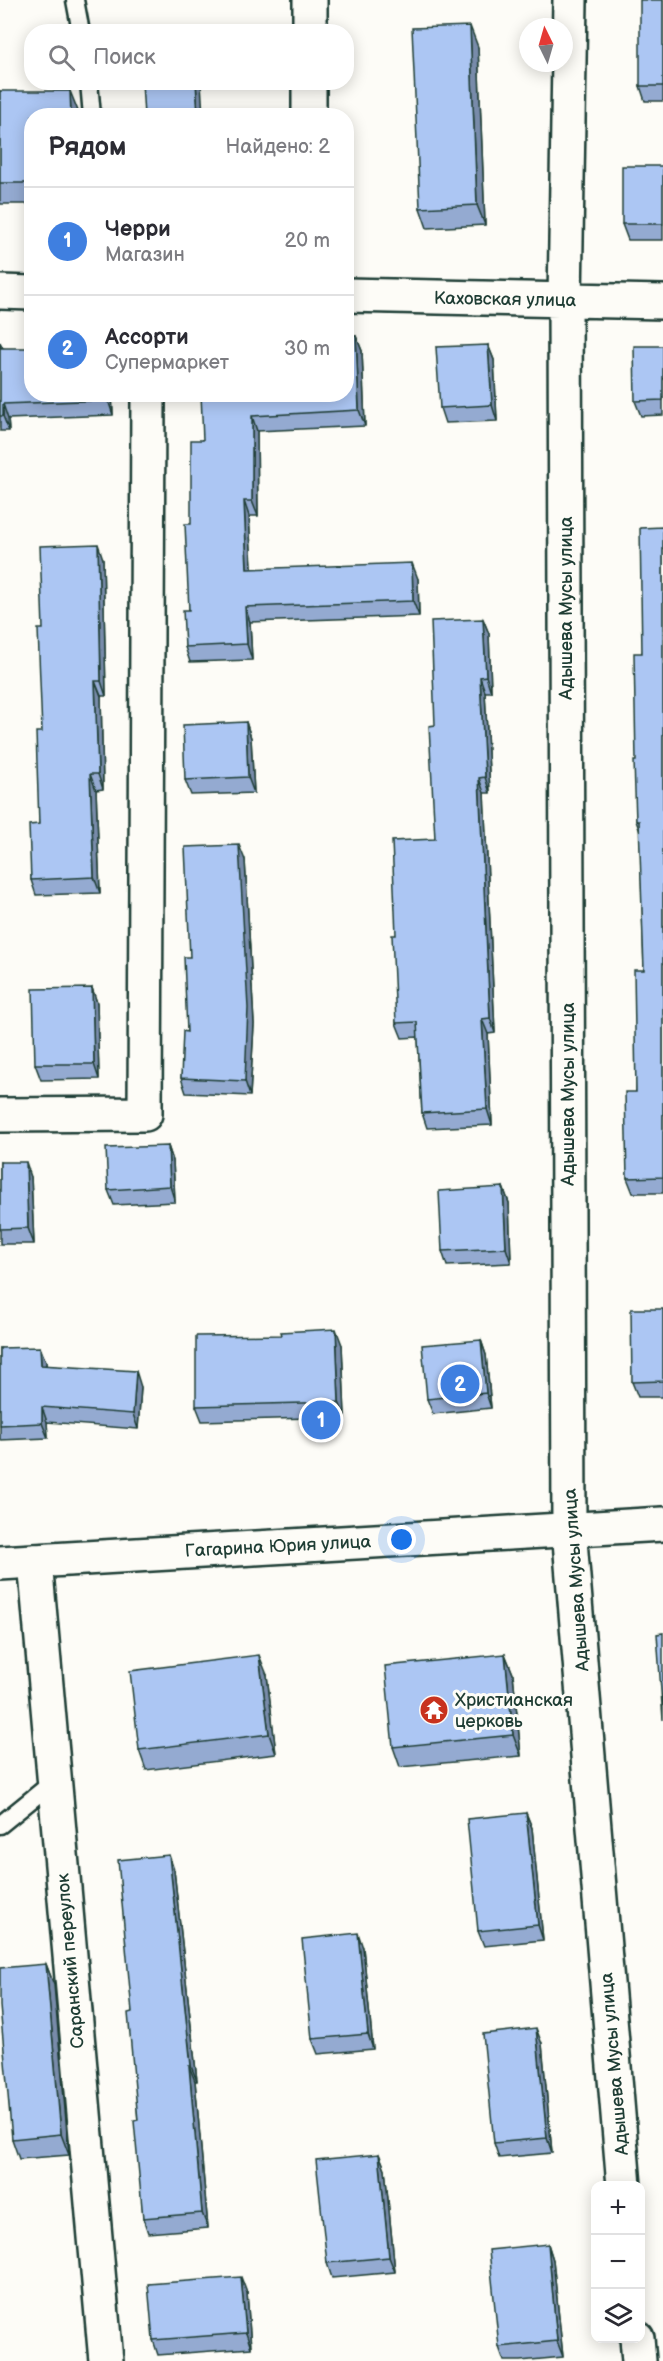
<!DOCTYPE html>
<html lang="ru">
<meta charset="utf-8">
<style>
:root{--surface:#fff;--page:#f7f7f7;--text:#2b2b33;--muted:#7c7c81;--line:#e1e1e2;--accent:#1a73e8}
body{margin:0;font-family:"Balsamiq Sans",sans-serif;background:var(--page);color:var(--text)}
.controls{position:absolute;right:18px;bottom:18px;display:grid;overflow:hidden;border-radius:12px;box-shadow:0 3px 15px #0003}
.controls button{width:54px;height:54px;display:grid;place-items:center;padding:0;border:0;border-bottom:2px solid var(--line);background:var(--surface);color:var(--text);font:30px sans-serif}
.compass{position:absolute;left:519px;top:18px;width:54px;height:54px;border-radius:50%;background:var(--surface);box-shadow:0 3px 15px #0003;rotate:355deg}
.you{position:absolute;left:402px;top:1540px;width:21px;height:21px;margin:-15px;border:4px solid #fff;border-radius:50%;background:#1a73e8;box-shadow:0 0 0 9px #1a73e833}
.badge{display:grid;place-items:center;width:39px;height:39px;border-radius:50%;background:var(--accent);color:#fff;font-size:20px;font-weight:700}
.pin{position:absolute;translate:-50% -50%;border:3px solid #fff;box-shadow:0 2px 6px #0006}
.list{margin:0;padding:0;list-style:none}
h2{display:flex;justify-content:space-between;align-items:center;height:78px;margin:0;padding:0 24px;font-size:26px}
h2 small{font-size:20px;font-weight:400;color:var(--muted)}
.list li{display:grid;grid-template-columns:39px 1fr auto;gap:18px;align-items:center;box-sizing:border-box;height:108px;padding:0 24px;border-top:2px solid var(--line)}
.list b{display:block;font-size:22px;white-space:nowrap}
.list p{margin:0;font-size:20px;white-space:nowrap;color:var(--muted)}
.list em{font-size:20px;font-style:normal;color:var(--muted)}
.icon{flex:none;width:33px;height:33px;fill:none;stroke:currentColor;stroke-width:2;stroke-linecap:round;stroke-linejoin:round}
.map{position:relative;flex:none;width:663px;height:2361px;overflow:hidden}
.search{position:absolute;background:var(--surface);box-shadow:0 3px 15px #0003;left:24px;top:24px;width:330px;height:66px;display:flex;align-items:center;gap:15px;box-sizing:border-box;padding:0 21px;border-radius:24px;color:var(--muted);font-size:22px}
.panel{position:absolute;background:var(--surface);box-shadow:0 3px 15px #0003;left:24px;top:108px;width:330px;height:294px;border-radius:24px}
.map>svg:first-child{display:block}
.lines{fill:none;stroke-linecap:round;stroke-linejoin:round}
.lane-casing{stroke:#1f3d34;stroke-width:21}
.street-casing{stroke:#1f3d34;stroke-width:38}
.secondary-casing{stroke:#1f3d34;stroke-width:38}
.lane{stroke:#fdfcf7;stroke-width:16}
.street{stroke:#fdfcf7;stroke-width:33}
.secondary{stroke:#fdfcf7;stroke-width:33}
.wall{fill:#94aad1;stroke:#1f3d34;stroke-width:1.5}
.shaded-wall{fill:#788baa;stroke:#1f3d34;stroke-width:1.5}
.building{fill:#acc6f3;stroke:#1f3d34;stroke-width:1.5}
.labels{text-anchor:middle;stroke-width:6;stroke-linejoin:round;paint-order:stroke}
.street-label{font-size:18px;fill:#1f3d34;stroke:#fdfcf7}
.poi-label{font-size:18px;fill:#1f3d34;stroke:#fdfcf7;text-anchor:start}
</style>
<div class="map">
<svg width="663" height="2361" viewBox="0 0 663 2361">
<rect width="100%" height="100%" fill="#fdfcf7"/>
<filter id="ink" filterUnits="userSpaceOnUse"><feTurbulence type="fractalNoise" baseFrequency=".0167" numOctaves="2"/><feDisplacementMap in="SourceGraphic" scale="12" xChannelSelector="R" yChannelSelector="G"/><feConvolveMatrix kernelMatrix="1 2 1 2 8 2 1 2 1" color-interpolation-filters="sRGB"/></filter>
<g filter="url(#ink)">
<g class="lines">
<g class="lane-casing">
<path id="lane" d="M75,0L81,32
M89,82L92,116
M0,1825L53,1782"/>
</g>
<g class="street-casing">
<path id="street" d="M570,0L565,301L569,1529L624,2186
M310,32V0
M309,116V82
M0,292L32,293
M346,295L663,302
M0,1115L145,1114L148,394
M35,1561L106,2361
M637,2338L639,2361"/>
</g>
<g class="secondary-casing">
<path id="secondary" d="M0,1563L663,1524"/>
</g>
<use href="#lane" class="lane"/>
<use href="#street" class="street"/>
<use href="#secondary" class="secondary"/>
</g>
<path class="wall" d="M663,0V101H645L640,86Z
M478,47L485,225L427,228L420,208Z
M0,91L78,111L32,116V204H0Z
M663,166V240H628L622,224Z
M356,336L362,351L365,426L257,431L258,516H249L252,569L418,579L419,616L250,622L252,660L190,662L185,647L189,610L203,440Z
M0,342L3,348L112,394L113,415L8,419L9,431H0Z
M488,345L494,360L497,421L445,423L440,408Z
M663,346V415L641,416L635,401Z
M663,527V1193H633L627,1178L636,1092L644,970L640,832L636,821L642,653Z
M103,559L106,696H101L103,789L96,790L100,893L36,895L31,880L39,824L42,732L43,629Z
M483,619L489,634L491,692H485L490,793H484L495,1033L488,1034L492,1125L427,1128L422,1113L418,1037L402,1038L396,1023V935L435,839Z
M246,722L251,738L254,793L191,795L185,780Z
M245,860L254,1024L250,1096L186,1093L181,1078L187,1032L190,957Z
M92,988L97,1003L99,1079L41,1080L35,1064Z
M168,1146L173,1161L175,1202L114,1205L108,1190Z
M0,1162L31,1177L34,1244H0Z
M503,1187L509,1203L511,1263L447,1266L442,1251Z
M663,1309V1397H638L632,1382Z
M481,1340L486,1355L491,1408L433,1414L427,1399Z
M342,1345L345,1417L202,1421L196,1406Z
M0,1348L46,1362V1366L141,1387L138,1429L47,1422L48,1438L0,1440Z
M505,1654L513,1674L521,1756L400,1767L393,1747Z
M267,1675L276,1754L146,1770L139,1750Z
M526,1813L532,1828L543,1940L484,1946L478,1931Z
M174,1870L197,2081H195L208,2228L148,2233L143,2218L132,2012Z
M363,1948L373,2049L318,2054L312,2039Z
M46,1964L54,1985L69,2155L19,2159L12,2139Z
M542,2044L552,2153L499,2158L494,2143Z
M379,2154L385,2169L395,2272L332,2278L327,2263Z
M548,2244L553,2260L563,2357L520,2361H504L499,2347Z
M247,2293L251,2348L158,2355L153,2340Z"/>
<path class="shaded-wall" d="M470,26L478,47L485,225L477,205Z
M196,82H201L203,116H198Z
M70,91L78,111V116H71Z
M356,336L362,351L365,426L359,410Z
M488,345L494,360L497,421L492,405Z
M108,394H112L113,415L108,400Z
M3,404L8,419L9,431L3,416Z
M252,416L257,431L258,516L252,501Z
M244,501L249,516L253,584L247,569Z
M98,544L103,559L106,696L101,681Z
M412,563L418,579L419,616L413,601Z
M245,607L250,622L252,660L247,644Z
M483,619L489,634L491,692L486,676Z
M480,677L485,692L490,793L485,777Z
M95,681L101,696L103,789L98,774Z
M246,722L251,738L254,793L248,777Z
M90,774L96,790L100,893L94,877Z
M479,778L484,793L495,1033L490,1018Z
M239,845L245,860L254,1024L250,1096L245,1081Z
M92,988L97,1003L99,1079L94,1064Z
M482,1019L488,1034L492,1125L487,1109Z
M168,1146L173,1161L175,1202L170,1186Z
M26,1162L31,1177L34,1244L28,1228Z
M503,1187L509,1203L511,1263L506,1248Z
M336,1329L342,1345L345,1417L339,1402Z
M481,1340L486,1355L491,1408L486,1393Z
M40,1347L46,1362V1381L41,1365Z
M136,1371L141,1387L138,1429L133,1414Z
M42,1407L47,1422L48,1438L42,1423Z
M505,1654L513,1674L521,1756L513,1735Z
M259,1655L267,1675L276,1754L269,1734Z
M526,1813L532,1828L543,1940L538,1925Z
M169,1855L174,1870L197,2081L191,2066Z
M358,1933L363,1948L373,2049L368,2034Z
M46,1964L54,1985L69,2155L61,2134Z
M536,2028L542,2044L552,2153L547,2138Z
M189,2066L195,2081L208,2228L202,2213Z
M379,2154L385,2169L395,2272L389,2257Z
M548,2244L553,2260L563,2357L557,2341Z
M241,2277L247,2293L251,2348L246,2333Z"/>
<path class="building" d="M640,0H663V86H640Z
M470,26L477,205L420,208L412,28Z
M142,82H196L198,116H144Z
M0,91H70L71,116H32V183H0Z
M622,166H663V224H622Z
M346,336H356L359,410L252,416V501H244L247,569L412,563L413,601L245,607L247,644L185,647L183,610H189L185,524H191V440H203L201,394H346Z
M0,342L1,348H32V394H108V400L3,404V416H0Z
M488,345L492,405L440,408L436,347Z
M634,346H663V400L635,401Z
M663,527V1177L627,1178L625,1092H636L634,970H644L639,821H636L634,761H636L634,653H642L640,528Z
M98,544L101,681H95L98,774H90L94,877L31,880L29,825L39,824L36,732H42L38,629H43L40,546Z
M483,619L486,676L480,677L485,777L479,778L490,1018L482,1019L487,1109L422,1113L417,1022L396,1023L392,935H396L392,841L435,839L429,726L435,725L431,621Z
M246,722L248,777L185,780L183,725Z
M239,845L248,1008L245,1081L181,1078L183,1031L187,1032L184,957H190L185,847Z
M92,988L94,1064H35L33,989Z
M168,1146L170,1186L108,1190L106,1148Z
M0,1162H26L28,1228L0,1229Z
M503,1187L506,1248L442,1251L439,1191Z
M631,1309H663V1381L632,1382Z
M336,1329L339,1402L196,1406V1336L282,1335L281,1332Z
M481,1340L486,1393L427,1399L422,1345Z
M40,1347L41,1365L136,1371L133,1414L42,1407V1423L0,1425V1348Z
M663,1633V1720L657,1634Z
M505,1654L513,1735L393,1747L385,1666Z
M259,1655L269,1734L139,1750L130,1671Z
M526,1813L538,1925L478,1931L467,1819Z
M169,1855L191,2066H189L202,2213L143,2218L134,2121L138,2120L128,2013L132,2012L118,1860Z
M358,1933L368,2034L312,2039L302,1939Z
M46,1964L61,2134L12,2139L0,2006V1968Z
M536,2028L547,2138L494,2143L483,2034Z
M379,2154L389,2257L327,2263L316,2160Z
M548,2244L557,2341L499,2347L489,2250Z
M241,2277L246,2333L153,2340L148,2284Z"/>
</g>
<defs>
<g id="temple-disc" transform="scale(1.5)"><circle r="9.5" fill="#c8321e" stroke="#fdfcf7"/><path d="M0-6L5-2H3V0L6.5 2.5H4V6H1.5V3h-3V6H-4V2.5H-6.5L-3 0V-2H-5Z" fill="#fff"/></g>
</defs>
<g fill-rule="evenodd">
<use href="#temple-disc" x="434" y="1710"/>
</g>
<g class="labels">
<g class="street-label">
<text transform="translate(505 299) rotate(1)" y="6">Каховская улица</text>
<text transform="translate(566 608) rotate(-90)" y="6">Адышева Мусы улица</text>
<text transform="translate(568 1094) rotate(-90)" y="6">Адышева Мусы улица</text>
<text transform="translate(278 1546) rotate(-3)" y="6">Гагарина Юрия улица</text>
<text transform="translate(576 1580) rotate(-94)" y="6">Адышева Мусы улица</text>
<text transform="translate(70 1961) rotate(-95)" y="6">Саранский переулок</text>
<text transform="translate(614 2064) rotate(-95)" y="6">Адышева Мусы улица</text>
</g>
<g class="poi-label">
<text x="455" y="1706">Христианская<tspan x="455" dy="21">церковь</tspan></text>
</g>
</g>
</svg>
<div class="controls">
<button>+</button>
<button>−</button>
<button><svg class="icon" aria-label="layers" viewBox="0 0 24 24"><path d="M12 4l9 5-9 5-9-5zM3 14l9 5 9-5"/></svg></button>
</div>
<svg class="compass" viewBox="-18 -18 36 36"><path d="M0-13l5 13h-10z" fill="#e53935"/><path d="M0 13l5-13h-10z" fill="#7c7c81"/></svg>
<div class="you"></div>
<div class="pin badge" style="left:321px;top:1420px;background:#3f7fe0">1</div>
<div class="pin badge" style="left:460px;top:1384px;background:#3f7fe0">2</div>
<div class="search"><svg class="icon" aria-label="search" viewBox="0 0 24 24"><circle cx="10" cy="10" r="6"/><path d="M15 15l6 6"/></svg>Поиск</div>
<section class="panel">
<h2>Рядом<small>Найдено: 2</small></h2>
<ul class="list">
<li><span class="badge" style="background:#3f7fe0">1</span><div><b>Черри</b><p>Магазин</p></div><em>20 m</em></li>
<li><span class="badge" style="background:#3f7fe0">2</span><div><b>Ассорти</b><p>Супермаркет</p></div><em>30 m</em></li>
</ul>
</section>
</div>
